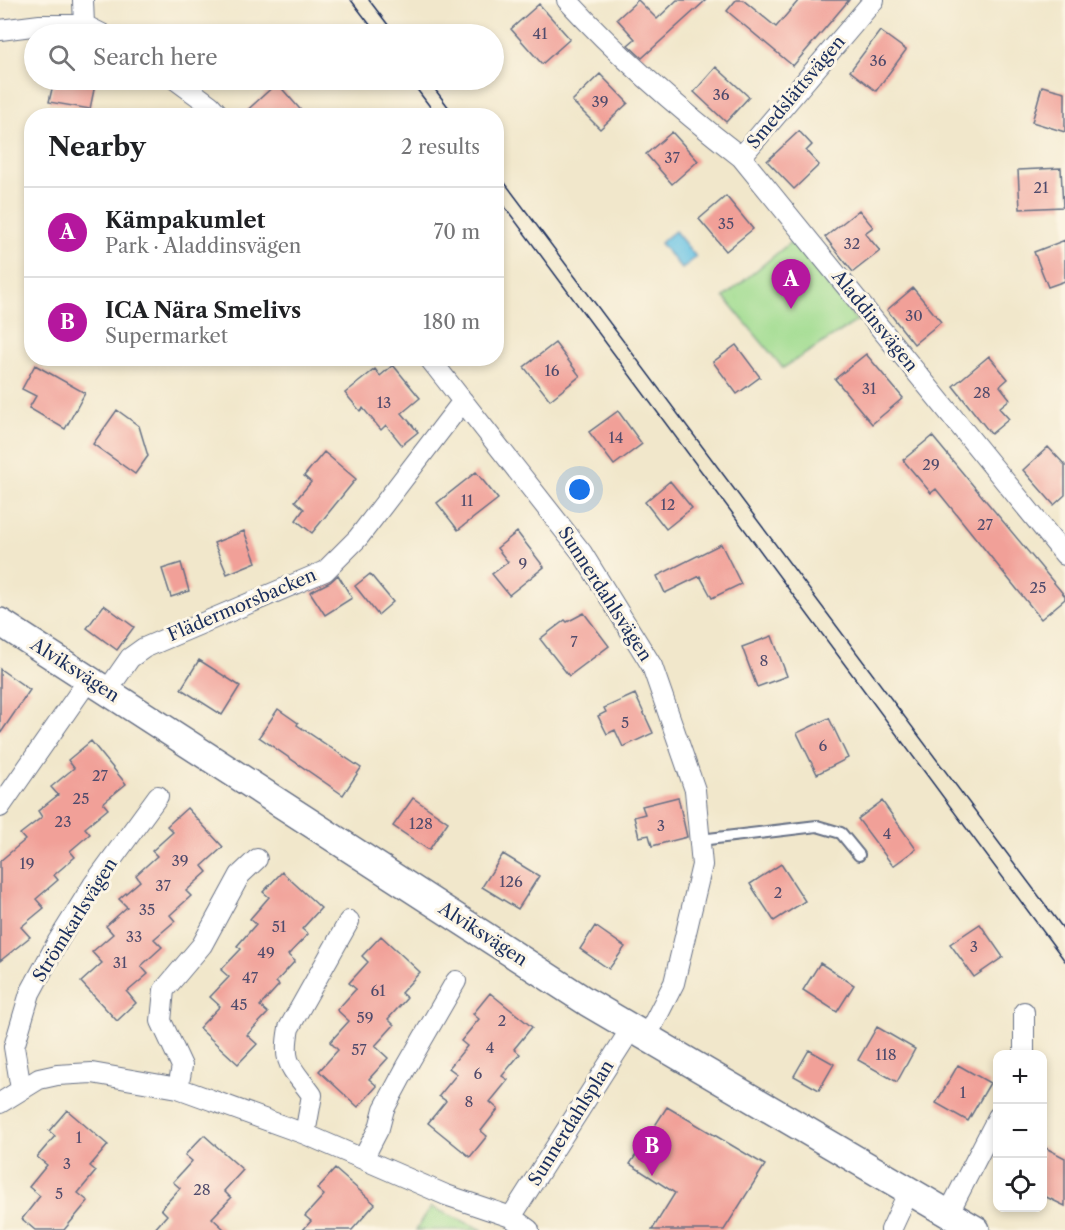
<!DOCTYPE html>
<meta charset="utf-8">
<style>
:root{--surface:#fff;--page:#f6f6f6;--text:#202124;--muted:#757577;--line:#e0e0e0;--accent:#b5179e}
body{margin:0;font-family:"Libre Caslon Text",serif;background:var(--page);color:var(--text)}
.controls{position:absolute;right:18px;bottom:18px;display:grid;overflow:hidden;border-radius:12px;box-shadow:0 3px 9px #0003}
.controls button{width:54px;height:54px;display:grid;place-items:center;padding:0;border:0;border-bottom:2px solid var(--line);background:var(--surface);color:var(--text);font:30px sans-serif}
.you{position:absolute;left:580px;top:490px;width:21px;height:21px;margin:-15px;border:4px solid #fff;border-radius:50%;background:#1a73e8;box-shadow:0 0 0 9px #1a73e833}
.badge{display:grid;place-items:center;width:39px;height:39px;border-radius:50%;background:var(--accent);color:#fff;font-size:20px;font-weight:700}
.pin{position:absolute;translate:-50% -50px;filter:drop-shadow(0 2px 3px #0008)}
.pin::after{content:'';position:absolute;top:32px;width:21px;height:18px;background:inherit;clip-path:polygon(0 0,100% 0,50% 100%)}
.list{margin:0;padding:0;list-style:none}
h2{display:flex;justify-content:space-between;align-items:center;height:78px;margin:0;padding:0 24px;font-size:26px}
h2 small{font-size:20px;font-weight:400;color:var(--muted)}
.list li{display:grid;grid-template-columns:39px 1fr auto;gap:18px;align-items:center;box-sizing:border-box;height:90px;padding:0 24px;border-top:2px solid var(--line)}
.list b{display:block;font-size:22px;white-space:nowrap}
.list p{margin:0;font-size:20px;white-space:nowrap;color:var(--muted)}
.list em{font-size:20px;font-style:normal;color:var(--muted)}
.icon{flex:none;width:33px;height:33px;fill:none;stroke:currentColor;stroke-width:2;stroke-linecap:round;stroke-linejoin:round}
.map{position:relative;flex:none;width:1065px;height:1230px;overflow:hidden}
.search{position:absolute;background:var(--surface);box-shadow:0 3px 9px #0003;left:24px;top:24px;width:480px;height:66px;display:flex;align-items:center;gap:15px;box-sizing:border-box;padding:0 21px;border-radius:33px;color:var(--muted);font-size:22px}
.panel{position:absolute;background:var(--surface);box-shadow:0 3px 9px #0003;left:24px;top:108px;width:480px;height:258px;border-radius:24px}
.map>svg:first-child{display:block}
.green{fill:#a0dc90;stroke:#5e8677;stroke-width:1.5}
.water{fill:#66c2e4;stroke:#4078a1;stroke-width:1.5}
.building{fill:#f1a098}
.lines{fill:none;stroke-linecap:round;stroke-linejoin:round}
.lane-casing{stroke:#666f84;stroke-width:14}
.street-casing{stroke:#666f84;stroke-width:22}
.secondary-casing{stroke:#666f84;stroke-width:30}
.lane{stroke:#fff;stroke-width:10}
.street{stroke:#fff;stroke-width:20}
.secondary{stroke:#fff;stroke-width:27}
.tram{stroke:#1b2f5e;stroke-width:1.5}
.labels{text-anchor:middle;stroke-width:6;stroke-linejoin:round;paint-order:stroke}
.number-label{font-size:15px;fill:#504b6c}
.street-label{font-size:18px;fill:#1b2f5e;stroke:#fcf5e5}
</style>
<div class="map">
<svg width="1065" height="1230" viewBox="0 0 1065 1230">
<rect width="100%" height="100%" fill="#fcf5e5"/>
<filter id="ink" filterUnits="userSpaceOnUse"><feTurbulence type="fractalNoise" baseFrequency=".0167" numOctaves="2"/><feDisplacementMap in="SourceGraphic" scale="12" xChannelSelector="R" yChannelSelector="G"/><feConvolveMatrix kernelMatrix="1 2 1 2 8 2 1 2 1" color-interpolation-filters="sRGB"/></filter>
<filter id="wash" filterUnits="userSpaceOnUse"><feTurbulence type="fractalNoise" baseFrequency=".008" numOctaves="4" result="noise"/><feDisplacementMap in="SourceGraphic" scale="24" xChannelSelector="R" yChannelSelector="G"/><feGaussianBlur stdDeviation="1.35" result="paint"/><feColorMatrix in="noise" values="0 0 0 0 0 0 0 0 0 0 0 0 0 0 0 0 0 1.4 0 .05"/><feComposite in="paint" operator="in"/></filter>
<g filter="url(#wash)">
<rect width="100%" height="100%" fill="#f1e7cb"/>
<path class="green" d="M792,241L857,321L783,368L724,297Z
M431,1207L483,1230H416Z"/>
<path class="water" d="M675,231L696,257L682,269L660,243Z"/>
<g id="blocks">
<path class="building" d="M638,0L657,19L677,0H706L642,58L628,45L635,39L617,19Z
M736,0H743L776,27L799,0H849L793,66L727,11Z
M539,4L570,39L542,64L511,29Z
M880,31L906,50L876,91L850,71Z
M716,67L749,97L726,122L694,92Z
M600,74L628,103L600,129L572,101Z
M54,80H96L90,109L49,102Z
M277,83L306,116H241Z
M1042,86L1065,92V132L1032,122Z
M799,131L812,145L806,151L819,165L794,189L767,161Z
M672,132L698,161L672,184L646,154Z
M1061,168L1063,207L1020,209L1018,170Z
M726,196L753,229L726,251L699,219Z
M859,210L873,227L865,233L880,251L853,272L825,237Z
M1065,240V281L1048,287L1034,252Z
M913,288L941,322L914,344L887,310Z
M555,343L580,376L550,400L524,367Z
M736,345L760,377L737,394L713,362Z
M866,354L903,398L872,424L835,379Z
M989,356L1008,379L1000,386L1010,399L999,408L1009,419L991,434L953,386Z
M35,365L85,393L65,429L29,408L36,396L22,389Z
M393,365L420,398L402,413L418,432L402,445L386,425L381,430L363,408L360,411L345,393L375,369L380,376Z
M117,410L139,426L148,456L135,474L93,444Z
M618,411L642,444L614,465L589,432Z
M932,436L1065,596V599L1041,619L936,489L931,493L903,460Z
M1048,447L1065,465V495L1054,505L1023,470Z
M324,452L356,479L312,533L296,520L304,509L295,501L311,482L304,476Z
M476,472L498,499L458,530L437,503Z
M670,481L692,508L666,529L645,502Z
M244,531L256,562L227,574L214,543Z
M517,532L544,567L509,595L492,574L508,562L497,548Z
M721,544L741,584L712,598L700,576L665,593L657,576Z
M181,563L189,591L171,597L162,569Z
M370,574L393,602L378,615L355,586Z
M338,575L352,598L325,615L310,592L330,582Z
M104,605L134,627L117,650L87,628Z
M584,613L609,646L569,676L540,639L565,620L567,622Z
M772,636L787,676L757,687L742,647Z
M199,660L240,686L222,715L181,689Z
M0,669L30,690L0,734Z
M635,694L653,733L623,747L615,730L607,734L598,716L606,712L604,708Z
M278,709L298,723L297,725L361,768L343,795L259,737Z
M829,718L848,758L817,774L797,733Z
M91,741L126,784L103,803L108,809L85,828L90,834L70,851L75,857L54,875L58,880L36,899L44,908L21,927L30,937L0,961V861L25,840L20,834L42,817L38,811L58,795L51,787L74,768L68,760Z
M678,797L687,837L652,846L649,835L639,837L634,817L645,814L642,806Z
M413,798L448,822L429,850L393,826Z
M882,801L916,849L893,866L858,819Z
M187,808L223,847L202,866L207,872L186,891L191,896L170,915L175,921L154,939L162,947L141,966L148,974L127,992L136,1003L117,1021L81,982L102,963L92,952L113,934L106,926L127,907L119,899L140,881L136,875L157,856L152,851L173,832L167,826Z
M503,854L539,876L518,909L482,887Z
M781,864L805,901L774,921L750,884Z
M282,872L321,908L302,929L308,934L288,955L295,961L276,982L279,985L260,1006L268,1013L247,1035L257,1044L238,1064L199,1028L220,1006L210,997L229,977L221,970L241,949L237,946L256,924L250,919L269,897L263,892Z
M980,924L1003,957L974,977L950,944Z
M595,926L625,947L609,969L580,949Z
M381,936L420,972L401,993L407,998L388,1019L394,1025L375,1046L388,1058L369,1079L377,1086L358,1107L319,1071L338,1050L330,1042L349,1021L337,1010L356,989L349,983L368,962L362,956Z
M820,963L854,985L837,1012L803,990Z
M490,993L532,1027L514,1049L520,1054L502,1076L508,1080L490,1102L498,1109L481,1131L487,1136L470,1157L428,1123L446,1101L439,1096L457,1074L449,1068L467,1046L461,1041L479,1019L473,1014Z
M877,1027L915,1049L897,1082L858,1060Z
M809,1050L834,1064L819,1090L794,1076Z
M958,1065L990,1083L968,1121L936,1103Z
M667,1107L765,1165L724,1230H652L675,1193L630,1164Z
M67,1110L108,1145L90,1166L96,1171L78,1193L88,1201L64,1230H35L22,1219L40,1196L29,1187L47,1165L37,1157L55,1136L49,1131Z
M204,1135L243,1170L224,1191L231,1198L212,1218L225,1230H154L167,1215L161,1209L180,1188L173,1182L192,1161L185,1155Z
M1042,1146L1065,1158V1206L1042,1195Z
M335,1169L375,1204L352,1230H303L311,1221L305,1216L324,1195L317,1189Z"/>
</g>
</g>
<g filter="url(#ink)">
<use href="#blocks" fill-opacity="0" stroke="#666f84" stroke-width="1.5"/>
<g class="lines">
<g class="lane-casing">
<path id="lane" d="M700,840L817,826L841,833L859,855"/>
</g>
<g class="street-casing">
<path id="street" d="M83,0L84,25
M567,0C620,58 679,109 741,157L1065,555
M0,30L40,25H84L102,34
M176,80L210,105L220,116
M741,157L874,0
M429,358L582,553L652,666L695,790L702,865L674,983L646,1038
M107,691L130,658L144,648L325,571L358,538L463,401
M0,807L89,679
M1024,1054V1012
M178,1088L182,1066L161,1021L164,990L202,945L240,875L257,859
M21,1089L14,1047L30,993L58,941L93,885L158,796
M0,1103L39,1079L57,1075L92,1073L178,1088L305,1134L446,1195L511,1217L529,1230
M305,1134L312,1095C291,1066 282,1065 289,1028L349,921
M363,1159L379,1128L384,1109L407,1066L456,981
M948,1214L998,1117
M511,1217L631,1029
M891,1230L909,1191"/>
</g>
<g class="secondary-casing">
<path id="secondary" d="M0,622L587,1002L976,1230"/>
</g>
<use href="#lane" class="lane"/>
<use href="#street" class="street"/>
<use href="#secondary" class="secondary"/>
<path class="tram" d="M351,0L377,34
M369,0L395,34
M410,80L437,116
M428,80L455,116
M496,171L1065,931
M496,195L1065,961"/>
</g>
</g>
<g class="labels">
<g class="number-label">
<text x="540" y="39">41</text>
<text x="878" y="66">36</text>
<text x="721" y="100">36</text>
<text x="600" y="107">39</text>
<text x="672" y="163">37</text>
<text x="1041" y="193">21</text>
<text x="726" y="229">35</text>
<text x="852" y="249">32</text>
<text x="914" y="321">30</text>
<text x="552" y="376">16</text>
<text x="869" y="394">31</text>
<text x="982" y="398">28</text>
<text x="384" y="408">13</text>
<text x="616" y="443">14</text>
<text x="931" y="470">29</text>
<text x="467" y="506">11</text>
<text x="668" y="510">12</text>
<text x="985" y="530">27</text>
<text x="523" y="569">9</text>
<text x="1038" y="593">25</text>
<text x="574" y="647">7</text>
<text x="764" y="666">8</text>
<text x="625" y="728">5</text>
<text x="823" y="751">6</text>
<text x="100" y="781">27</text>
<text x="81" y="804">25</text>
<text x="63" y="827">23</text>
<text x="421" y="829">128</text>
<text x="661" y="831">3</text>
<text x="887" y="839">4</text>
<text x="180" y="866">39</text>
<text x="27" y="869">19</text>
<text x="511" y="887">126</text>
<text x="163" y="891">37</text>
<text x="778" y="898">2</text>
<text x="147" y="915">35</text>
<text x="279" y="932">51</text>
<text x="134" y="942">33</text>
<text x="974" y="952">3</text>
<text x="266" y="958">49</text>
<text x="120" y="968">31</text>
<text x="250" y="983">47</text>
<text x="378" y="996">61</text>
<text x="239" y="1010">45</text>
<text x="365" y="1023">59</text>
<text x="502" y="1026">2</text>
<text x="490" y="1053">4</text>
<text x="359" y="1055">57</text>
<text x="886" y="1060">118</text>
<text x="478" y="1079">6</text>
<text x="963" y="1098">1</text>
<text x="469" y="1107">8</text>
<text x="79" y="1143">1</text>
<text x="67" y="1169">3</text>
<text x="202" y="1195">28</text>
<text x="59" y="1199">5</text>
</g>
<g class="street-label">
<text transform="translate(796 92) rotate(-50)" y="6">Smedslättsvägen</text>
<text transform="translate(875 321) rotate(51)" y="6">Aladdinsvägen</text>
<text transform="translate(605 594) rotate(57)" y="6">Sunnerdahlsvägen</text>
<text transform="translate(242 605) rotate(-23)" y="6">Flädermorsbacken</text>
<text transform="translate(75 670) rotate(33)" y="6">Alviksvägen</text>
<text transform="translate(75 920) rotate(-58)" y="6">Strömkarlsvägen</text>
<text transform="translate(483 934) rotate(33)" y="6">Alviksvägen</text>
<text transform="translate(571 1123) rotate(-58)" y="6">Sunnerdahlsplan</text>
</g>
</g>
</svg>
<div class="controls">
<button>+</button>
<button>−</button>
<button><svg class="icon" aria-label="locate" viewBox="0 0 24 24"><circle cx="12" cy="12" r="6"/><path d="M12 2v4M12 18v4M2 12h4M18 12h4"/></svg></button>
</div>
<div class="you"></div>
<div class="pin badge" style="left:791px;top:309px">A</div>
<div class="pin badge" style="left:652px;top:1176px">B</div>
<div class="search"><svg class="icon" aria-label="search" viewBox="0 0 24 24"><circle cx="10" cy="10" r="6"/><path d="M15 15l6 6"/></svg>Search here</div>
<section class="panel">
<h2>Nearby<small>2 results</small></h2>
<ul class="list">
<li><span class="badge">A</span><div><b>Kämpakumlet</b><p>Park · Aladdinsvägen</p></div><em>70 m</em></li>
<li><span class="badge">B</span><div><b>ICA Nära Smelivs</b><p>Supermarket</p></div><em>180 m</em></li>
</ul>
</section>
</div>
